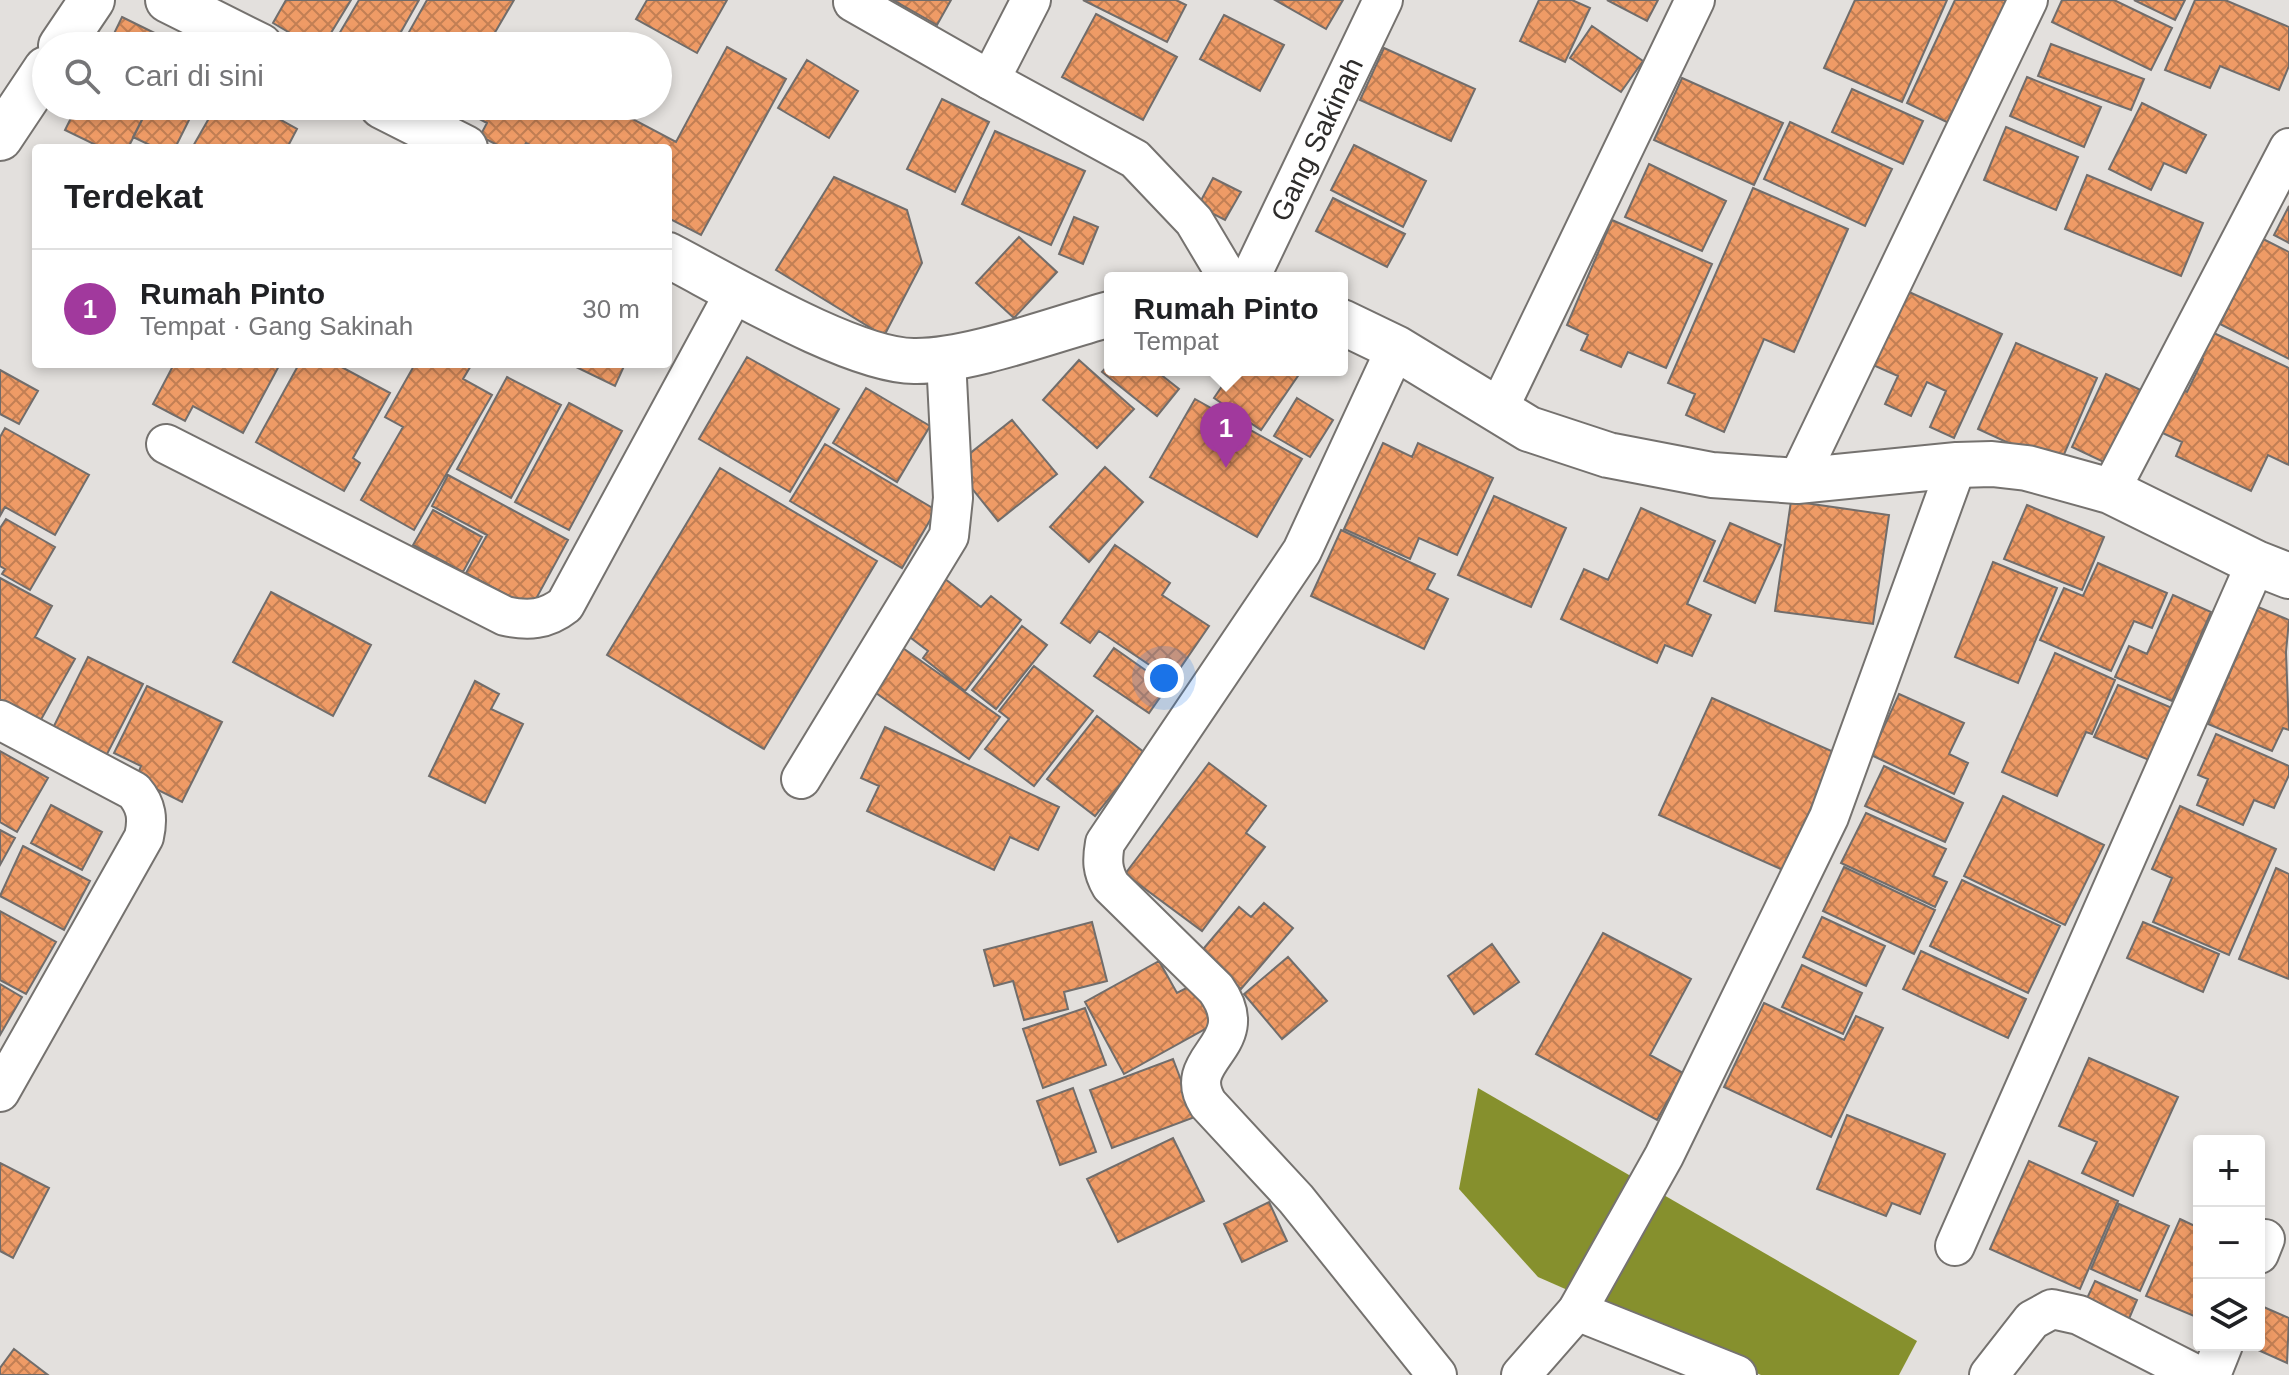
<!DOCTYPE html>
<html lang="id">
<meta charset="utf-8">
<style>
:root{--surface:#fff;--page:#f6f6f6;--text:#202124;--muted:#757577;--line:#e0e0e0;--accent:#a1399d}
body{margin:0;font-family:Helvetica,sans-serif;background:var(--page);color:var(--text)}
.controls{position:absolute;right:24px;bottom:24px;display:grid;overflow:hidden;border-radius:8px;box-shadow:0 4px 12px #0003}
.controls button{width:72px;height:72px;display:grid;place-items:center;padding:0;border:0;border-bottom:2px solid var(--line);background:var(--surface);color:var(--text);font:40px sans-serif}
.you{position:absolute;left:1164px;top:678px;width:28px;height:28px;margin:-20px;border:6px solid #fff;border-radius:50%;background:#1a73e8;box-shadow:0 0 0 12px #1a73e833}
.badge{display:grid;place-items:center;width:52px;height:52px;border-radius:50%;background:var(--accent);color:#fff;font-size:26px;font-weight:700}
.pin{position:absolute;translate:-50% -66px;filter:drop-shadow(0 2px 4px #0008)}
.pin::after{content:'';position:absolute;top:42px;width:28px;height:24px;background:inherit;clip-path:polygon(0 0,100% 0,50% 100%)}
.popup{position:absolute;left:1104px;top:272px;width:244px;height:104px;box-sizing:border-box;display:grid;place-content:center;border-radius:8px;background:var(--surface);filter:drop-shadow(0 2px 6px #0005);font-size:26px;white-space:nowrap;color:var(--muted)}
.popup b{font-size:30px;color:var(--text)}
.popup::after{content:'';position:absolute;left:50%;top:100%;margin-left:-16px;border:16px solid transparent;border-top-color:var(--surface)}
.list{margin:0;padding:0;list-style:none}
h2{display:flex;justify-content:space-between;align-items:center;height:104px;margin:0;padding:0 32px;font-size:34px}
h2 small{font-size:26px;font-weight:400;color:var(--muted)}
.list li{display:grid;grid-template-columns:52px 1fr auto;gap:24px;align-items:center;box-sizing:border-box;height:120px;padding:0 32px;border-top:2px solid var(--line)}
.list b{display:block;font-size:30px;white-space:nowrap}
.list p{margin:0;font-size:26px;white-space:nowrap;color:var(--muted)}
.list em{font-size:26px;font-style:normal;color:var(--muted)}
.icon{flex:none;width:44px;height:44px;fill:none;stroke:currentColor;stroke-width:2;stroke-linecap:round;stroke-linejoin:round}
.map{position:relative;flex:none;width:2289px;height:1375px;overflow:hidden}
.search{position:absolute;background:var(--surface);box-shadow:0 4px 12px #0003;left:32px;top:32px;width:640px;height:88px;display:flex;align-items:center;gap:20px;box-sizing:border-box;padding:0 28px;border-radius:44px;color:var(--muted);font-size:30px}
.panel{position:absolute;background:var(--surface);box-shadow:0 4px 12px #0003;left:32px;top:144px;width:640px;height:224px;border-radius:8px}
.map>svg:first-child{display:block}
.water{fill:#86902d}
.building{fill:url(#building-cross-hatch);stroke:#716d6b;stroke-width:2}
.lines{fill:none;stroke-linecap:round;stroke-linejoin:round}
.minor-casing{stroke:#75726f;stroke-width:42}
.tertiary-casing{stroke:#75726f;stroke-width:48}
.minor{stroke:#fff;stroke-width:38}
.tertiary{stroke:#fff;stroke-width:44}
.labels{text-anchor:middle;stroke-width:6;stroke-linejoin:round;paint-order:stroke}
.street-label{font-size:28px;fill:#2d2c2b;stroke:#e3e0dd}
</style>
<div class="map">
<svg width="2289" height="1375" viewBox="0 0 2289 1375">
<defs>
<pattern id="building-cross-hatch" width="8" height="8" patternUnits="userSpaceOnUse" patternTransform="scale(2)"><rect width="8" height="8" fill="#ef9b66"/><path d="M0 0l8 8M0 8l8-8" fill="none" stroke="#c27f54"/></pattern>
</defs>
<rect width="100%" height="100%" fill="#e3e0dd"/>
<path class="water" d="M1478,1088L1917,1341L1899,1375H1761L1538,1277L1459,1189Z"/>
<path class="building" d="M286,0H351L323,46H312L273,23Z
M359,0H419L393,46H332Z
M427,0H514L487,46H434L409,32Z
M647,0H727L697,53L636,19Z
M893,0H951L937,25Z
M1083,0H1176L1186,5L1167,42Z
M1275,0H1343L1326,29Z
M1539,0H1572L1590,8L1565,62L1520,41Z
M1607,0H1658L1647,21Z
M1855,0H1947L1902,102L1824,68Z
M1955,0H2011L1957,127L1907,103Z
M2062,0H2114L2172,28L2151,70L2052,22Z
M2134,0H2185L2175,20Z
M2195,0H2225L2289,27V66L2279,90L2220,66L2210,88L2165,70Z
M1096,14L1177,57L1143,120L1062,77Z
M1224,15L1284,45L1260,91L1200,59Z
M122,17L179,45L108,46Z
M1592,26L1643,61L1621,92L1570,58Z
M2051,44L2144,79L2131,110L2038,76Z
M727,47L786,79L701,235L668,218V148H536L526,143L523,148H503L480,136L487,123L459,108L608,106L676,142Z
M1384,48L1475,89L1451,141L1360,100Z
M807,60L858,91L829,138L778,108Z
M2027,77L2101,107L2084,147L2010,116Z
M1682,78L1783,123L1754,185L1654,140Z
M1852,89L1923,121L1903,164L1832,132Z
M942,99L989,122L955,192L907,169Z
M2142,103L2206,135L2186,173L2164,163L2151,190L2109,169Z
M77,106H149L128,148H102L65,130Z
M149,106H196L175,148H156L133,137Z
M216,106H279L274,116L297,129L287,148H192Z
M1790,122L1892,169L1865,226L1764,179Z
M2006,127L2078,157L2056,210L1984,180Z
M995,131L1085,171L1051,245L962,204Z
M1354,145L1426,181L1403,227L1331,190Z
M1649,164L1726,201L1702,251L1625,217Z
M2087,175L2203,223L2181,276L2065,229Z
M834,177L907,210L922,263L884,336L776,270Z
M1213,178L1241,192L1225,220L1198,206Z
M1753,188L1848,229L1794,352L1764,339L1724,432L1686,415L1695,394L1668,383Z
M1333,198L1405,234L1387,267L1316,231Z
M2289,206V243L2274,235Z
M1074,217L1098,227L1083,264L1059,254Z
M1612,220L1712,264L1666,368L1628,352L1621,367L1581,350L1588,335L1567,325Z
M1019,237L1057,272L1014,318L976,283Z
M2263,239L2289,252V359L2220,324Z
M1898,287L2002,334L1954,438L1930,427L1946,391L1927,382L1911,416L1885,404L1898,376L1864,361Z
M2203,328L2289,368V465L2268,455L2251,491L2176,456L2182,442L2152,428L2172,385L2187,392L2203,359L2191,354Z
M2016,343L2097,378L2059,466L1978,429Z
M747,357L839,409L790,492L699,439Z
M1079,360L1134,409L1097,448L1043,400Z
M1110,363V370H1155L1179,389L1157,416L1102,372Z
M174,364H280L243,433L193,406L185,421L153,404Z
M299,364H336L390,393L353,458L360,463L344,491L256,442Z
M415,364H472L463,379L492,395L414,530L361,500L403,427L385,417Z
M570,364H625L615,386Z
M0,370L38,391L19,424L0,414Z
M1233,370H1302L1261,430L1214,398Z
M2106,374L2145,392L2110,465L2072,447Z
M507,377L561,405L511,498L457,469Z
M866,388L930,426L897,482L833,443Z
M1297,398L1333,420L1310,457L1274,436Z
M1195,399L1302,459L1257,537L1150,477Z
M569,403L622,431L569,530L515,502Z
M1012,420L1057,474L998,521L954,466Z
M5,428L89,475L55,535L5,507L0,516V437Z
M1383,443L1412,457L1418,443L1493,478L1457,555L1419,538L1410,559L1344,529Z
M825,444L936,510L902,568L790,501Z
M1105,467L1143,502L1089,562L1050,527Z
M720,468L877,561L764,749L607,655Z
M448,475L568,540L531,608L466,573L487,535L432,506Z
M1494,496L1566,528L1531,607L1458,575Z
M1791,501L1889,515L1873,624L1775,611Z
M2027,505L2104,537L2082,590L2004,559Z
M1641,508L1715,541L1687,604L1711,615L1692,656L1665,645L1657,663L1561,619L1584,569L1608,580Z
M433,510L482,537L463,572L413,545Z
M6,519L55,547L30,590L2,574L5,569L0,566V528Z
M1730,523L1781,545L1755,603L1704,581Z
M1341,530L1435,574L1427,589L1448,599L1424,649L1311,596Z
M1115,545L1170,583L1162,595L1209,626L1172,680L1099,631L1090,643L1061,623Z
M1993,562L2057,588L2018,683L1955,657Z
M2098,563L2167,593L2152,628L2134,621L2111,671L2040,640L2064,588L2083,596Z
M940,575L981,607L991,596L1021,620L965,691L923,658L928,651L898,628Z
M0,578L52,606L35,637L75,659L38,725L0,705Z
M271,592L371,645L333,716L233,662Z
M2173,595L2211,612L2172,701L2115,677L2129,646L2147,654Z
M2258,607L2289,620L2286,652L2289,730L2283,728L2272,751L2208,724Z
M1022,626L1047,645L996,709L972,690Z
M893,641L1000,717L969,759L862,683Z
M1114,648L1168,686L1149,713L1094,676Z
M2055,653L2115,680L2092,734L2086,732L2057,796L2002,772Z
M88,657L143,684L105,758L51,732Z
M1034,666L1093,711L1034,786L985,749L1009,719L999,711Z
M475,681L499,694L491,709L523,724L485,803L429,776Z
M2118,685L2172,708L2149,760L2094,737Z
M147,686L222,722L182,802L136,779L141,766L114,753Z
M1899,694L1964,723L1949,754L1968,763L1954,794L1871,755Z
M1712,698L1836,753L1783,870L1659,815Z
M1097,716L1145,753L1095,816L1047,779Z
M885,727L1059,807L1038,850L1010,837L994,870L867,811L879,786L861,778Z
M2216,734L2289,766V775L2274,808L2254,800L2243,825L2197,805L2208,779L2198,775Z
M0,751L48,778L17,832L0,822Z
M1209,763L1266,806L1246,833L1265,847L1202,931L1125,874Z
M1884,766L1963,803L1945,842L1865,806Z
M2003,796L2104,845L2065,925L1964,876Z
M51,805L102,832L82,870L31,843Z
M2180,806L2276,849L2229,955L2153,922L2172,878L2152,869Z
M1866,813L1946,849L1933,876L1947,882L1935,907L1841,863Z
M0,830L15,838L0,865Z
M23,846L90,881L64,930L0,896Z
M1844,867L1935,910L1914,954L1823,911Z
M2276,868L2289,874V979L2239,959Z
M1962,880L2060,926L2028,993L1930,946Z
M1264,903L1293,928L1241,989L1199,954L1239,907L1251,917Z
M0,911L56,942L26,994L0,980Z
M1822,917L1885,946L1866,986L1803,957Z
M1092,922L1107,981L1064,992L1068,1009L1024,1020L1013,981L994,986L984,950Z
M2143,922L2219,954L2203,992L2127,958Z
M1603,933L1691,979L1650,1055L1683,1073L1657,1120L1536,1054Z
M1492,944L1519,982L1474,1014L1448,976Z
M1921,951L2026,999L2008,1038L1903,989Z
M1288,957L1327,1001L1282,1039L1244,994Z
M1159,961L1177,993L1192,985L1214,1024L1124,1074L1085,1002Z
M1802,965L1862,993L1843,1034L1782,1007Z
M0,984L22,997L0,1035Z
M1764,1003L1844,1040L1856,1016L1883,1028L1831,1137L1724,1087Z
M1085,1008L1106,1065L1043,1088L1023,1029Z
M2089,1058L2178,1097L2133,1196L2082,1173L2097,1142L2059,1126Z
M1173,1059L1195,1117L1112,1148L1090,1090Z
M1073,1088L1096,1152L1060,1165L1037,1101Z
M1847,1115L1945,1154L1920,1214L1892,1203L1886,1216L1817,1189Z
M1173,1138L1204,1201L1118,1242L1087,1179Z
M2029,1161L2118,1201L2080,1289L1990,1249Z
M0,1163L49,1188L13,1258L0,1251Z
M1269,1202L1287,1241L1242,1262L1224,1224Z
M2119,1204L2169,1226L2140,1291L2091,1269Z
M2180,1219L2199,1228V1318L2146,1296Z
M2095,1281L2137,1300L2126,1326L2083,1307Z
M2259,1305L2289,1318L2287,1363L2247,1345H2259Z
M14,1349L48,1375H0V1368Z"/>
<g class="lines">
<g class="minor-casing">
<g id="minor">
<path d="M1031,0L990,80L1135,159L1194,221L1228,278"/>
<path d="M853,2L990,80"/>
<path id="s1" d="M1250,278L1383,0"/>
<path d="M1396,348L1302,551L1105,843C1102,860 1102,871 1111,886L1216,989C1257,1046 1178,1057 1208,1104L1296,1199L1437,1375"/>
<path d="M1498,410L1695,0"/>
<path d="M166,444L505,616C528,621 546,620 565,605L736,290"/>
<path d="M1797,481L2028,0"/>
<path d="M2110,491L2289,148"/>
<path d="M0,720L134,791C147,806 148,819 144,837L0,1092"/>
<path d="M801,779L949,536L953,498L946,359"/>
<path d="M1955,1246L2256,563"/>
<path d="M2259,1254L2265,1239"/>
<path d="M1577,1311L1737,1375"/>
<path d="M1521,1375L1577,1311L1664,1156L1829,817L1957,465"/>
<path d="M1989,1375L2032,1320L2052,1309L2079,1315L2197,1375"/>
<path d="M2211,1375L2223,1345"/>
</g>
</g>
<g class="tertiary-casing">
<path id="tertiary" d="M168,0L260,46
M61,46L92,0
M382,106L465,148
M0,138L46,69
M668,255C726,285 853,361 914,361C968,362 1055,329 1110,314
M1342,322L1396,348L1529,429L1608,455L1712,475L1797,481L1957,465L1992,464L2027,468L2110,491L2256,563L2289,576"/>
</g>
<use href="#minor" class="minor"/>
<use href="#tertiary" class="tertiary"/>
</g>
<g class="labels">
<g class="street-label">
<text dy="10" stroke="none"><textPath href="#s1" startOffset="154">Gang Sakinah</textPath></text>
</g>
</g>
</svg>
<div class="controls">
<button>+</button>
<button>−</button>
<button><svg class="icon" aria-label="layers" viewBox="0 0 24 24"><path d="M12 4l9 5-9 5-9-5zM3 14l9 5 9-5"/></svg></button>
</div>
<div class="you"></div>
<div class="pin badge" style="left:1226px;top:468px">1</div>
<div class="popup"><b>Rumah Pinto</b>Tempat</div>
<div class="search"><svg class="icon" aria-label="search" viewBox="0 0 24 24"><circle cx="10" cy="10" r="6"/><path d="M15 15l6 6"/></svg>Cari di sini</div>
<section class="panel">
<h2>Terdekat<small></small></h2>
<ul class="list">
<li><span class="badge">1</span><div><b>Rumah Pinto</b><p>Tempat · Gang Sakinah</p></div><em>30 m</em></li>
</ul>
</section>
</div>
